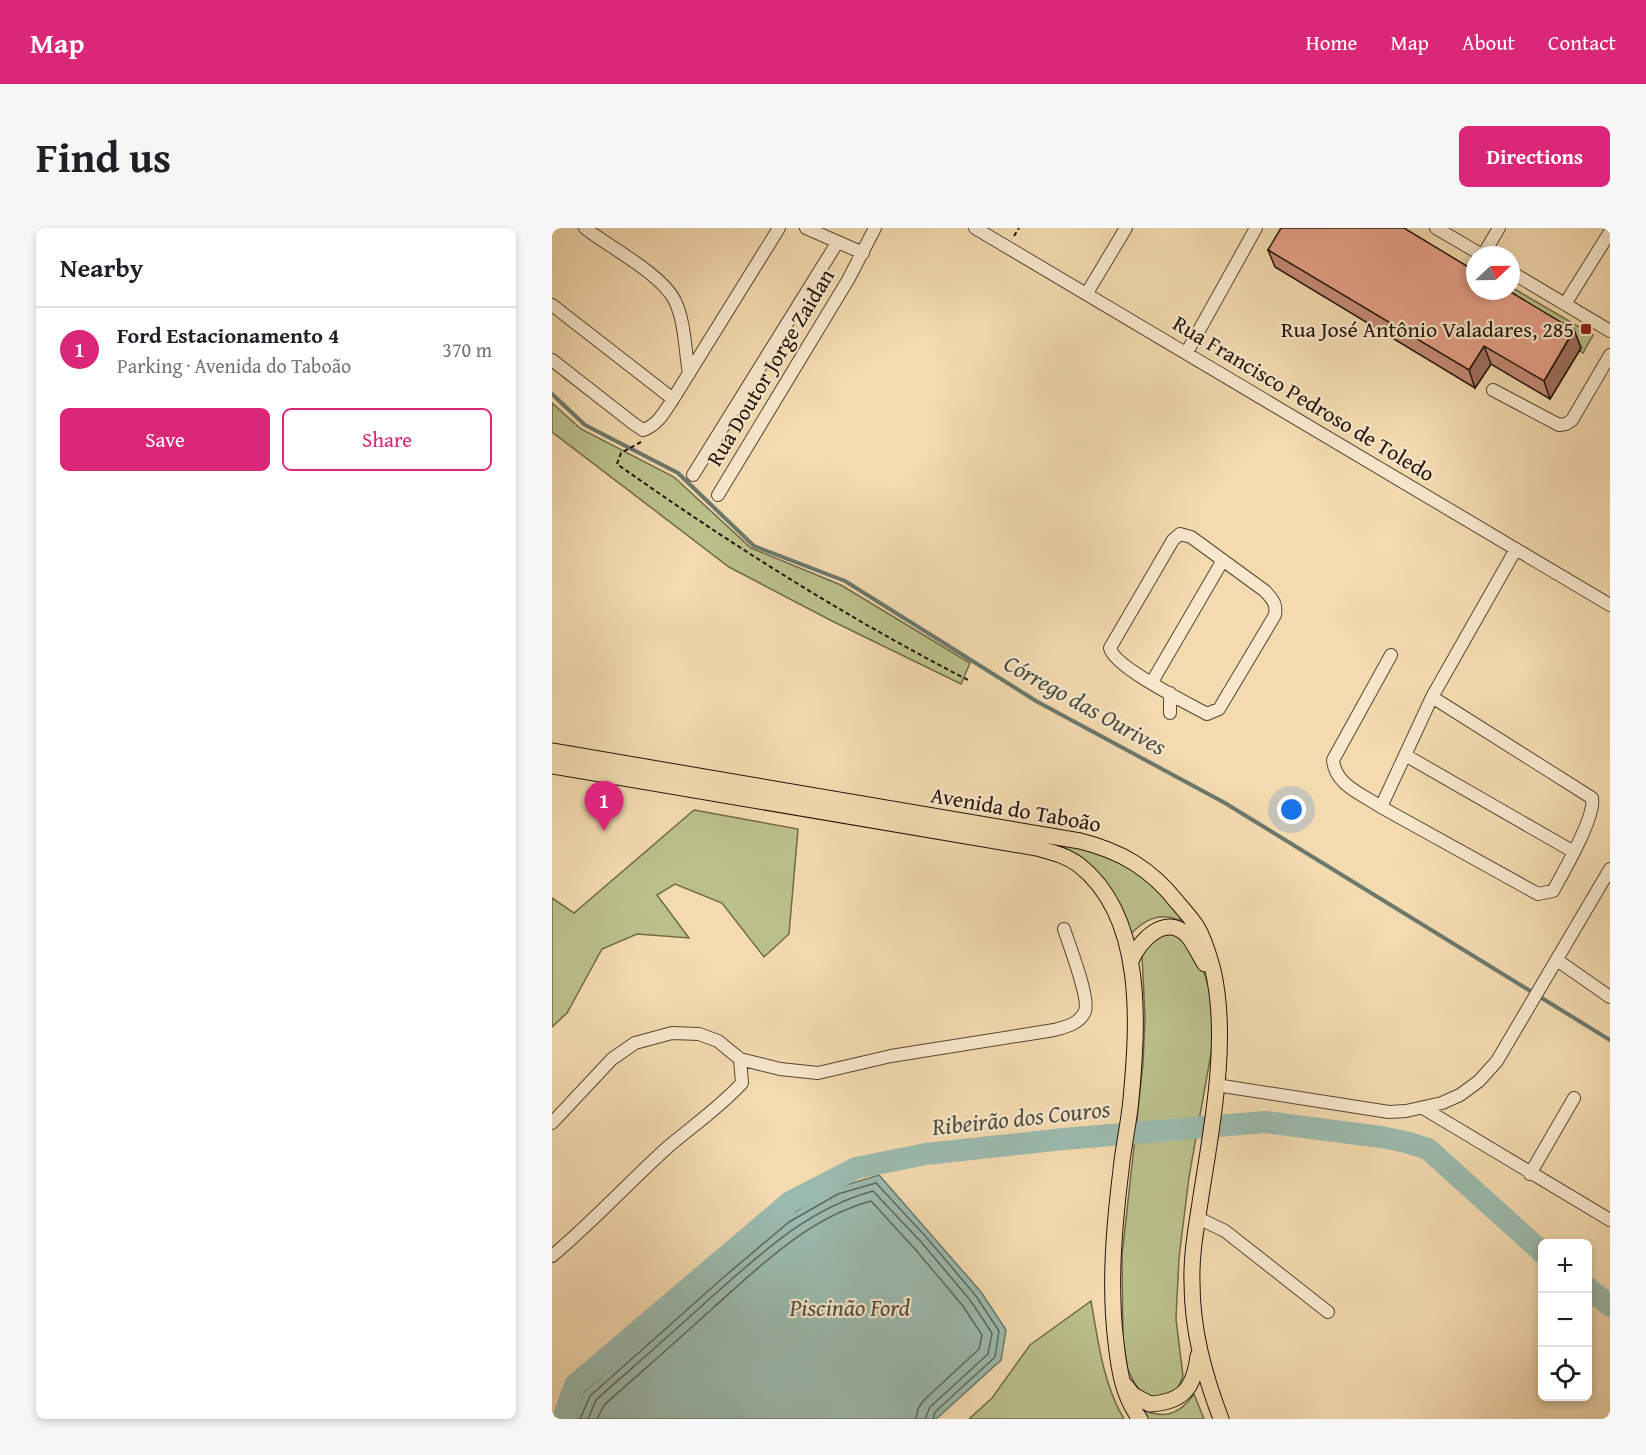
<!DOCTYPE html>
<meta charset="utf-8">
<style>
:root{--surface:#fff;--page:#f6f6f6;--text:#202124;--muted:#757577;--line:#e0e0e0;--accent:#db2777}
body{margin:0;font-family:"Gentium Book Plus",serif;background:var(--page);color:var(--text)}
.controls{position:absolute;right:18px;bottom:18px;display:grid;overflow:hidden;border-radius:9px;box-shadow:0 3px 9px #0003}
.controls button{width:54px;height:54px;display:grid;place-items:center;padding:0;border:0;border-bottom:2px solid var(--line);background:var(--surface);color:var(--text);font:30px sans-serif}
.compass{position:absolute;left:914px;top:18px;width:54px;height:54px;border-radius:50%;background:var(--surface);box-shadow:0 3px 9px #0003;rotate:68deg}
.you{position:absolute;left:740px;top:582px;width:21px;height:21px;margin:-15px;border:4px solid #fff;border-radius:50%;background:#1a73e8;box-shadow:0 0 0 9px #1a73e833}
.badge{display:grid;place-items:center;width:39px;height:39px;border-radius:50%;background:var(--accent);color:#fff;font-size:20px;font-weight:700}
.pin{position:absolute;translate:-50% -50px;filter:drop-shadow(0 2px 3px #0008)}
.pin::after{content:'';position:absolute;top:32px;width:21px;height:18px;background:inherit;clip-path:polygon(0 0,100% 0,50% 100%)}
.list{margin:0;padding:0;list-style:none}
h2{display:flex;justify-content:space-between;align-items:center;height:78px;margin:0;padding:0 24px;font-size:26px}
h2 small{font-size:20px;font-weight:400;color:var(--muted)}
.list li{display:grid;grid-template-columns:39px 1fr auto;gap:18px;align-items:center;box-sizing:border-box;height:84px;padding:0 24px;border-top:2px solid var(--line)}
.list b{display:block;font-size:22px;white-space:nowrap}
.list p{margin:0;font-size:20px;white-space:nowrap;color:var(--muted)}
.list em{font-size:20px;font-style:normal;color:var(--muted)}
.actions{display:flex;gap:12px;padding:18px 24px}
.actions a{flex:1;padding:14px 0;border:2px solid var(--accent);border-radius:9px;text-align:center;font-size:21px;color:var(--accent)}
.actions .main{background:var(--accent);color:#fff}
.icon{flex:none;width:33px;height:33px;fill:none;stroke:currentColor;stroke-width:2;stroke-linecap:round;stroke-linejoin:round}
.map{position:relative;flex:none;width:1058px;height:1191px;overflow:hidden;border-radius:9px}
header{display:flex;align-items:center;gap:36px;box-sizing:border-box;height:84px;padding:0 30px;background:var(--accent);color:#fff}
header strong{font-size:28px}
nav{display:flex;gap:33px;margin-inline-start:auto;font-size:21px}
.intro{display:flex;align-items:center;justify-content:space-between;box-sizing:border-box;height:144px;padding:0 36px}
h1{margin:0;font-size:42px}
.button{padding:15px 27px;border-radius:9px;background:var(--accent);color:#fff;font-size:21px;font-weight:700}
main{display:flex;gap:36px;padding:0 36px}
aside{flex:1;background:var(--surface);border-radius:9px;box-shadow:0 3px 9px #0003}
.map>svg:first-child{display:block}
.green{fill:#bbc08b;stroke:#6f6a4a;stroke-width:1.5}
.water{fill:#9bbaae;stroke:#6b786c;stroke-width:1.5}
.lines{fill:none;stroke-linecap:round;stroke-linejoin:round}
.shore{stroke:#5f675c;stroke-width:1.5}
.stream{stroke:#6b786c;stroke-width:4}
.river{stroke:#9bbaae;stroke-width:22}
.minor-casing{stroke:#574633;stroke-width:14}
.major-casing{stroke:#23140a;stroke-width:17}
.path{stroke:#23140a;stroke-width:2;stroke-dasharray:4.5 3;stroke-linecap:butt}
.minor{stroke:#f7e7cb;stroke-width:12}
.major{stroke:#f3daaf;stroke-width:15}
.wall{fill:#c58a75;stroke:#23140a;stroke-width:1.5}
.shaded-wall{fill:#a0705f;stroke:#23140a;stroke-width:1.5}
.building{fill:#e5a088;stroke:#23140a;stroke-width:1.5}
.poi-dot{fill:#8f2418;stroke:#f7e7cb;stroke-width:2}
.labels{text-anchor:middle;stroke-width:4.5;stroke-linejoin:round;paint-order:stroke}
.poi-label{font-size:22px;fill:#23140a;stroke:#f7e7cb;text-anchor:end}
.street-label{font-size:22px;fill:#23140a;stroke:#f7e7cb}
.water-label{font-size:24px;font-style:italic;fill:#4d4e43;stroke:#f7e7cb}
</style>
<header>
<strong>Map</strong>
<nav><a>Home</a><a>Map</a><a>About</a><a>Contact</a></nav>
</header>
<div class="intro"><h1>Find us</h1><a class="button">Directions</a></div>
<main>
<aside>
<h2>Nearby<small></small></h2>
<ul class="list">
<li><span class="badge">1</span><div><b>Ford Estacionamento 4</b><p>Parking · Avenida do Taboão</p></div><em>370 m</em></li>
</ul>
<div class="actions"><a class="main">Save</a><a>Share</a></div>
</aside>
<div class="map">
<svg width="1058" height="1191" viewBox="0 0 1058 1191">
<rect width="100%" height="100%" fill="#f3daaf"/>
<filter id="stains"><feTurbulence type="fractalNoise" baseFrequency=".00333" numOctaves="4"/><feColorMatrix values="0 0 0 0 .2 0 0 0 0 .09 0 0 0 0 .02 0 0 0 .5 -.17"/></filter>
<radialGradient id="worn" r=".72"><stop offset=".6" stop-color="#630" stop-opacity="0"/><stop offset="1" stop-color="#630" stop-opacity=".3"/></radialGradient>
<path class="green" d="M959,59L1041,107L1031,125L932,63H959Z
M0,175L29,201L122,249L199,320L289,357L418,435L409,456L280,393L177,339L0,204Z
M142,582L246,601L237,706L212,729L170,675L123,656L105,667L137,710L85,706L50,721L15,785L0,799V670L22,685Z
M505,614L519,616L578,637L596,650L626,682L629,693C607,683 591,692 576,709L533,635Z
M610,706H621L629,712L636,718L649,735L659,766L660,784V820L637,949L627,1030L624,1091L631,1148L624,1165L603,1170L591,1166L583,1156L576,1142L571,1112L570,1028L591,836L593,790L590,727L594,719Z
M539,1073C546,1112 551,1156 572,1191H417L440,1170L478,1117Z
M642,1166L652,1191H595L586,1180C610,1191 626,1189 642,1166Z"/>
<path class="water" d="M327,947L429,1064L454,1102L449,1132L384,1191H21L32,1164L169,1043L234,989L284,960Z"/>
<g class="lines">
<path class="shore" d="M28,1191L38,1168L173,1048L237,994L286,966L324,955L375,1010L424,1068L447,1103L443,1129L383,1184L381,1191
M36,1191L44,1172C81,1139 118,1107 154,1074C205,1029 254,981 321,963L370,1015L418,1072L440,1105L436,1126L378,1179L373,1191
M45,1191L52,1177C88,1145 125,1113 161,1080C208,1038 256,990 319,973L363,1021L411,1078L430,1107L427,1121L371,1173L366,1181L364,1191"/>
<path class="stream" d="M0,166L33,197L126,245L202,318L293,353L484,473L673,575L1058,812"/>
<path class="river" d="M1036,1060L1058,1078
M11,1191L23,1157L238,974L304,940L374,926L512,911L713,894L829,909L854,914L876,921L990,1024"/>
<g class="minor-casing">
<path id="minor" d="M33,0C57,19 110,46 123,73C133,94 133,122 137,146
M254,0L311,25
M423,0L1058,377
M884,0L930,27
M931,27L947,0
M959,44L1058,103
M535,65L574,0
M1013,76L1058,4
M0,77L121,171
M635,124L704,0
M0,132L82,196L91,202C106,197 113,183 121,171L227,0
M941,162L1007,197L1014,196L1020,192L1058,127
M141,247L285,15
M166,267L296,52L323,0
M628,306L639,309L713,363C720,371 725,375 723,387L667,481L655,486C635,475 562,439 558,420L621,312Z
M600,454L671,332
M618,465V485
M880,469L1040,570C1044,588 1011,645 1001,663L986,666L829,579L880,469L964,321
M853,527L1022,624
M829,579C810,566 783,557 781,532L839,427
M1005,732L1058,769
M664,857L837,884L854,883L890,875L908,867L927,853L945,833L1058,641
M871,880L1058,992
M0,895L60,831L83,815L120,805L147,806L166,813L188,831L228,841L266,845L339,828L502,802C513,799 528,796 533,783C538,770 517,717 512,701
M978,946L1022,870
M646,990L673,1003L776,1084
M0,1028C41,994 77,954 117,918C142,897 168,879 190,855L188,831"/>
</g>
<g class="major-casing">
<path id="major" d="M0,523L528,613C569,623 599,641 625,674C632,682 640,691 645,699C653,712 657,728 661,742C677,812 660,898 649,968C645,996 639,1025 640,1054C640,1102 652,1146 669,1191
M0,538L485,620C499,624 514,627 527,637C593,689 586,796 579,871C577,895 571,919 569,942C562,999 557,1058 564,1115C567,1142 571,1169 588,1191
M579,733C587,713 613,685 635,707C642,715 647,727 653,736
M574,1158L581,1167L598,1176C631,1174 642,1160 646,1128"/>
</g>
<path class="path" d="M462,8L467,0
M89,214L69,225L65,236C178,316 295,390 418,453"/>
<use href="#minor" class="minor"/>
<use href="#major" class="major"/>
</g>
<path class="wall" d="M716,22L1022,102L1029,120L998,171L939,136L923,160L723,39Z"/>
<path class="shaded-wall" d="M1022,102L1029,120L998,171L992,153Z
M932,118L939,136L923,160L917,142Z"/>
<path class="building" d="M729,0H852L923,43V63H957L1022,102L992,153L932,118L917,142L716,22Z"/>
<rect class="poi-dot" x="1028" y="95" width="12" height="12" rx="3"/>
<g class="labels">
<g class="poi-label">
<text x="1022" y="109">Rua José Antônio Valadares, 285</text>
</g>
<g class="street-label">
<text transform="translate(218 139) rotate(-59)" y="8">Rua Doutor Jorge Zaidan</text>
<text transform="translate(752 170) rotate(31)" y="8">Rua Francisco Pedroso de Toledo</text>
<text transform="translate(464 581) rotate(10)" y="8">Avenida do Taboão</text>
</g>
<g class="water-label">
<text transform="translate(533 477) rotate(29)" y="8">Córrego das Ourives</text>
<text transform="translate(469 890) rotate(-6)" y="8">Ribeirão dos Couros</text>
<text x="298" y="1088">Piscinão Ford</text>
</g>
</g>
<rect width="100%" height="100%" filter="url(#stains)"/>
<rect width="100%" height="100%" fill="url(#worn)"/>
</svg>
<div class="controls">
<button>+</button>
<button>−</button>
<button><svg class="icon" aria-label="locate" viewBox="0 0 24 24"><circle cx="12" cy="12" r="6"/><path d="M12 2v4M12 18v4M2 12h4M18 12h4"/></svg></button>
</div>
<svg class="compass" viewBox="-18 -18 36 36"><path d="M0-13l5 13h-10z" fill="#e53935"/><path d="M0 13l5-13h-10z" fill="#757577"/></svg>
<div class="you"></div>
<div class="pin badge" style="left:52px;top:603px">1</div>
</div>
</main>
